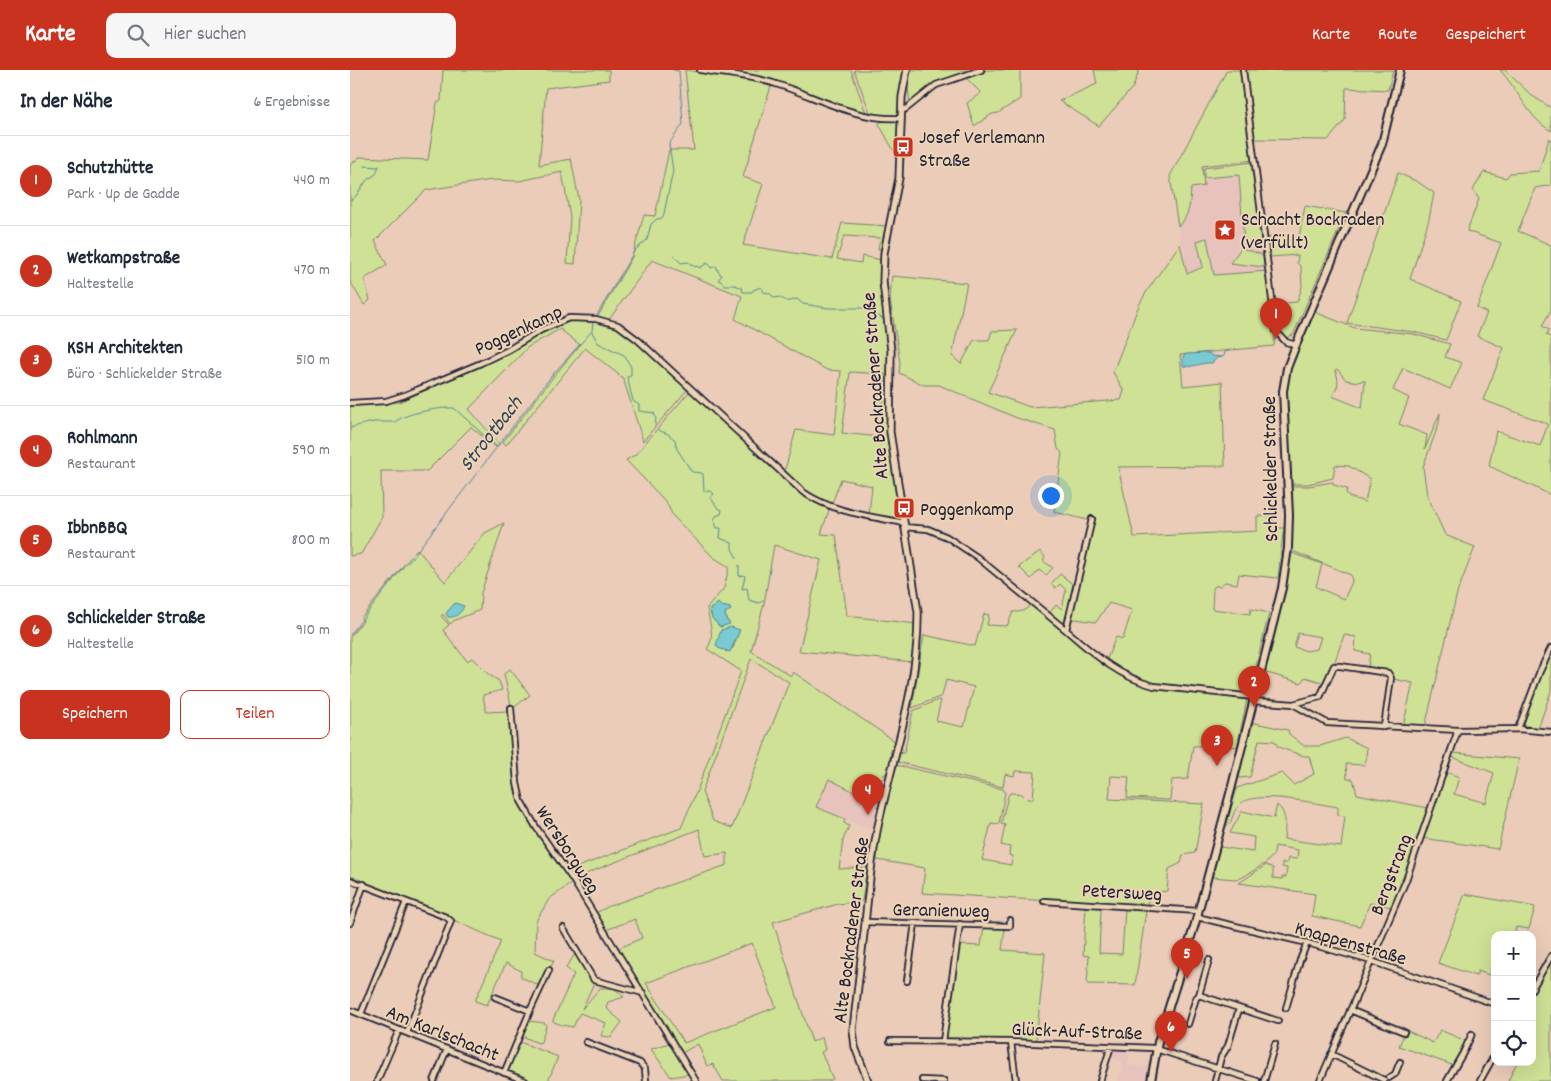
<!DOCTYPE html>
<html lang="de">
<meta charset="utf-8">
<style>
:root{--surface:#fff;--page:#f6f6f7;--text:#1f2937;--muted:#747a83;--line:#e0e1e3;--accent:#c8321e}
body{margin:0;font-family:Dekko,sans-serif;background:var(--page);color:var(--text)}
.controls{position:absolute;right:15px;bottom:15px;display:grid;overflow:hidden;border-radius:10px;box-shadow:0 5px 20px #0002}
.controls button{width:45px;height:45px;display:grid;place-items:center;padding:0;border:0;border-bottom:1px solid var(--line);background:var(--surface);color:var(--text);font:25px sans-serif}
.you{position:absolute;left:700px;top:425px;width:18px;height:18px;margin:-12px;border:4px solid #fff;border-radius:50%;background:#1a73e8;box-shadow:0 0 0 8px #1a73e833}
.badge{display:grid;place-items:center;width:32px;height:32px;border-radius:50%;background:var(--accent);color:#fff;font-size:16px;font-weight:700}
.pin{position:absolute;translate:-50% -41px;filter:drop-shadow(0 1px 2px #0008)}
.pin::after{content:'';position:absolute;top:26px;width:18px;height:15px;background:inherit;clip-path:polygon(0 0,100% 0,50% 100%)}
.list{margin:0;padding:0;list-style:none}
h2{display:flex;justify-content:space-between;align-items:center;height:65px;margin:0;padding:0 20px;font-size:21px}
h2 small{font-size:16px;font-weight:400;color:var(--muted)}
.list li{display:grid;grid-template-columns:32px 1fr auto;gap:15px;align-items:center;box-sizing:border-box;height:90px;padding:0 20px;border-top:1px solid var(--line)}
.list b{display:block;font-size:19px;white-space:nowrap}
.list p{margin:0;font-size:16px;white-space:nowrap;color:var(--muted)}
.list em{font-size:16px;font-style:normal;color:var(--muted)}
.actions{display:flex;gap:10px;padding:15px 20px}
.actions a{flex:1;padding:11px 0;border:1px solid var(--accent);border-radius:10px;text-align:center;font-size:18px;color:var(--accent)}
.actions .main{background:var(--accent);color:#fff}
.icon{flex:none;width:28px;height:28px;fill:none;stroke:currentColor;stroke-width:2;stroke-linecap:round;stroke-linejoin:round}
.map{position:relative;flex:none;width:1201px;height:1011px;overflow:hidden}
header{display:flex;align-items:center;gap:30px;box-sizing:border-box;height:70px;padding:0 25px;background:var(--accent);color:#fff}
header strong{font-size:24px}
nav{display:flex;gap:28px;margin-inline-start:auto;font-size:18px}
.search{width:350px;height:45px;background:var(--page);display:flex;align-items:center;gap:12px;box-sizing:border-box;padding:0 18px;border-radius:10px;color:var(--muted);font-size:19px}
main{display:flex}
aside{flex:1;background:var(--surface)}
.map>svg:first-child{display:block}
.built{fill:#e8c3bd;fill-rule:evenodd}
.green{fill:#cee195;stroke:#788268;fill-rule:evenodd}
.water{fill:#79cad1;stroke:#568795}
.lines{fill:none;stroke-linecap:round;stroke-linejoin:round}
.stream{stroke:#568795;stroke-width:1}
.minor-casing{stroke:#22223b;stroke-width:8}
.tertiary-casing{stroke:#22223b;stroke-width:9}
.secondary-casing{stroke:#22223b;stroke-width:10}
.minor{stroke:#ecd4b4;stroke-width:4.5}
.tertiary{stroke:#ecd4b4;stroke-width:5.5}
.secondary{stroke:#ecd4b4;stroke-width:6}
.labels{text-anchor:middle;stroke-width:4;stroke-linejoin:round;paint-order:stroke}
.poi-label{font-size:20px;fill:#22223b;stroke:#ecd4b4;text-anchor:start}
.street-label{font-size:20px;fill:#22223b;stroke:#ecd4b4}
.water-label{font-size:21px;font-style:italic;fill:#334459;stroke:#ecd4b4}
</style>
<header>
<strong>Karte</strong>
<div class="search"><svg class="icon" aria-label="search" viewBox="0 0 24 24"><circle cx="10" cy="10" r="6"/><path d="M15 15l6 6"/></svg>Hier suchen</div>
<nav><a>Karte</a><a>Route</a><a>Gespeichert</a></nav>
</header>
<main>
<aside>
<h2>In der Nähe<small>6 Ergebnisse</small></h2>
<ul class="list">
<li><span class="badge">1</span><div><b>Schutzhütte</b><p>Park · Up de Gadde</p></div><em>440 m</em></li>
<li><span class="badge">2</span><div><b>Wetkampstraße</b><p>Haltestelle</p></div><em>470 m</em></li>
<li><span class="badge">3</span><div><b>KSH Architekten</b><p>Büro · Schlickelder Straße</p></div><em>510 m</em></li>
<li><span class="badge">4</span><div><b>Rohlmann</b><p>Restaurant</p></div><em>590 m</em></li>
<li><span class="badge">5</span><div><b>IbbnBBQ</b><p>Restaurant</p></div><em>800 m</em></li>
<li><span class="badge">6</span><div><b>Schlickelder Straße</b><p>Haltestelle</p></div><em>910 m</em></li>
</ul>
<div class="actions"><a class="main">Speichern</a><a>Teilen</a></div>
</aside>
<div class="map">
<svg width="1201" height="1011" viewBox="0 0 1201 1011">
<rect width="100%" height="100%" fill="#eaccb8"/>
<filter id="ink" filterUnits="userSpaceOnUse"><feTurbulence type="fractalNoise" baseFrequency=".02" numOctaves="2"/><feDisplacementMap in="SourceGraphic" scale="10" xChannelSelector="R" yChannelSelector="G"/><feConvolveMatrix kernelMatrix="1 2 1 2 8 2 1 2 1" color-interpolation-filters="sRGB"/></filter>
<g filter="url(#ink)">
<path class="built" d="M904,90L917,201L864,205L857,169L847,171L853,198L837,204L828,156L840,137L841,118L852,96ZM903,92L894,174L889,104L855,108L854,98Z
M479,708L522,731L530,733L524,761L466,737Z
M764,978L781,979L778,994L779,996L799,997L796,1011H768V1004L773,1003V993L772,991L759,989Z"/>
<path class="green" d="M93,0H259V10L196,18L189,95L221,89L229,130L225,194L217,193L220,147L212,102L169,111L142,110L76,120L25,171L37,195L14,209L20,230L14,235L0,211V95L10,87L78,90L87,33L91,31Z
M335,0L422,13L393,107L413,114L393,175L482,189L492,153L538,156L532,179H528L530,168L494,166L487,189L511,193L512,186L532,190L530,218L540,280L538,363L550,451L519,444L522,416L491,409L481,436L453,420L434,403L446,360L484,365L491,301L477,300L385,249L392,226L302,190L258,251L247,248L282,187L294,145L305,146L319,80H344ZM500,302L535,304L530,367L492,363Z
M388,0H501L516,43L513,44L420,9L387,4Z
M504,0H555L549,46L521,45Z
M560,0H627L585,14L560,34L558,18Z
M637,0H670V29L648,43L642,44L624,56L617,33L631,23L616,8Z
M744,0H789L783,17L749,56L709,31L747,14Z
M877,0H891L904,90L852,96L854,116L841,118C840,132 840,147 828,156L820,106Z
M894,0H1043L1038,20L996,18L995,50L978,70L905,69Z
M1150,0H1155L1181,25L1201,38V61C1178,48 1168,19 1150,0Z
M545,50L549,53V83H545L529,54L530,52Z
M1199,69H1201V115L1185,118L1168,161L1201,175V240L1192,256L1199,260L1196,265L1201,267V425L1139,396L1146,361L1190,376L1198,354L1133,330L1154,278L1127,266L1137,243L1127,238L1151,173L1117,161L1129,129L1123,120L1134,102L1156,108L1160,103L1189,101Z
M903,92L912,180L894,174L889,105L854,108V98Z
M1048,103L1068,112L1084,123L1079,149L1060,209L1111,231L1096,270L1064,262L997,253Z
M955,136L996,143L943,265L934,269L927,261L925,234L947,232L952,217L951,197L947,193L948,185L920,187L918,167L948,172Z
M857,168L864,205L917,201L925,261L924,276L830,285L833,316L872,312L875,396L768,397L784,467L907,461V446H924V458H935L933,463L928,508L889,504L887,514L875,512L870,516H865L863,518L862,539L900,544L901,539L919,543L899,625L805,615L774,604L756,591L766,567L773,569L782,540L759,533L746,552L726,549L719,551L742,451L704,442L712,383L708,379L705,360L667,348L589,315H574L549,303L550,293L540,229L542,206L617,213L602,286L611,294L624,270H639L642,261L667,260L638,322L680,337L771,330L774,321L763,302L789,235L797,221L830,174L837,204L853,197L847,171Z
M891,178L910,184L913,187L914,197L880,193Z
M962,241L1005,258L1063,264L1100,274L1095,287L1112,293L1100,319L1053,298L1043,320L1059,328L1049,354L1077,365L1075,379L1090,343L1089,353L1073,397L1077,425L1095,465L1125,477L1107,523L1075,657L1053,656L1063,613L1043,609L1039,601L1018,597L1020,584L1005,581L1006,567L994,565L984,594L975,613L955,607L951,613L914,602L939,482L972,494L966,517L994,529L1002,512L1001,505L940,480V416H959L983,412L984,415L997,419L996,423L999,427L1015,432L1020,409L999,396L985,395L983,408L958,414H940L935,322L939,298ZM986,299L988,300L996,310L1009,312L1013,310L1015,311L1012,338L982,326C988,319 990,309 985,301ZM948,563L971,567L967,579L957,581L944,577Z
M219,249C235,250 250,250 265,256C285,264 320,300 337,316V320L293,371L273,308L235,278L156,375L153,372L203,307L230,275L210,259L178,277L119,339L149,374L146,377L121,357L77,401H31L32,447L11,484L0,486V334L49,332L134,294L193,261Z
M343,321L452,423L479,440L471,464L486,465L497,546L567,554L563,592L449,581L471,490L424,475L414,534L401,581L441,606L443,602L546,672L541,680L538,704H534L522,731L479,709L466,737L495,749L494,753L499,756L493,770L489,799L517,797L512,831L488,834L423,852L462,972L472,967L475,980L471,982L483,1009L479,1011H373L363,994L357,996L348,974L328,985L339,1004L321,1007L301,979L325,971L267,879L292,868L285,849L256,860L246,843L259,836L377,795V783L355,786L349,759L240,802L227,810L220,800L331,758L348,718L391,601L357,579C366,566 359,553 357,538L374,518L379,497L363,487L323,446L316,432L276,390L285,385L339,322ZM366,535L380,538L375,543L376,549L379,552L370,557C364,550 360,548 360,539ZM371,560L389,562L383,578L376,582L370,565ZM401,589L439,612L382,758L363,751L352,722ZM402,873L426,937L334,973L296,913Z
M154,453L131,523L130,540L105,550L100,554L93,544L91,546L99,555L93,560L117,591L122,588L139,605L149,611L152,620L133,625L136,642L160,641L169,731L185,761L222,813L199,829L186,851L185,882L204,891L190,916L171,907V901L156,893L137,935L125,931L151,871C101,850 52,824 0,808V567L13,551L11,548L67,479L95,512L135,463Z
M690,481L695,487L693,491L703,498L696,505L689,500L681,509L669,497Z
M710,504L725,516L716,555L712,559C733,577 753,598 779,610C807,623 854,623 885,626V628L897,630L887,677L875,675L843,676L838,709L822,710L820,730L777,728L779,707L761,706L759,729L854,734L845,783L833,785L831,793L819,799L817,821L799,823L797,837L572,823L575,798L527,790L529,761L546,695L653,719L655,722L649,754L641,753L632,790L661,795L663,786L659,785L660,777L651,775L655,755L651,754L658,726L660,723L672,724L677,729H683L685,702L665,701L664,706L655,704L653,717L547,692L549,683H554L563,641L588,630H591L586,651L614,657L624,617L596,610L592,626L562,638L574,565L625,576L634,544L639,545L637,555L657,556L663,542C672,542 676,541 681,534L697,546L706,535L712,539L716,520L710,514L706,518L701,514Z
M1201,583V621L1188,659L1171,657Z
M160,599L180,625L162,639L154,604Z
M900,652L938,660L939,664L954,676H970L996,668L1017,678L1015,695L996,694L997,709H1003L1007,724L1078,738L1054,810L1042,837L1020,833L1010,856L962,846L965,824L889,813L916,795L923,798V808L932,809V807H936L937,798L932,797V793H937L938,788L947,789L948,780L925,776L924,784L916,793L893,807L885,809L862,807L870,777L903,782L904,767L880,763L892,741L924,748L927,735C938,744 935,757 934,769L991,777L995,746L988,745V737C967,734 901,718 888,736C884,741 882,748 880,754L876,756L887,718L932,703L944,715L964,704L959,686H954L928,677L925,671L909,670L900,707L889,708Z
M1103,683L1169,689L1148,779L1072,768L1096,702L1109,707L1104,724L1136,733L1144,703L1102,687Z
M1115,824L1185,837L1179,859L1166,857L1164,865H1145V890H1143L1139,905L1128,901L1126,906L1088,893Z
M736,835L751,838L749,883L772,884L775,839L796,841L785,915L737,914L739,886L733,885Z
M634,857L655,858L652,880L695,883L686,970L596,968L608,875L631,876Z
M225,884L244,913L232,939L250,918H264L274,927L258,932L256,938L272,952L261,967L251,966L256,953L230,943L223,957L212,955L204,952L203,950L224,904L216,898Z
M1201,889V1011H1158L1167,992H1182V922Z
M179,951L195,953L196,956L191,972L188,973L172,966Z
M1056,960L1083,973L1090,960L1116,971L1102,995L1049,976Z
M170,972L208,987L198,1011H181L157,1001Z"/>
<path class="water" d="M859,283L862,286L872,287L867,288L862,293C852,292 843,298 833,296V287L836,284Z
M105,533L114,536C111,543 106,548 98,547L96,543Z
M368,533L371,536L380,538L381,540L375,543L376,549L380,554L370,557L362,548L360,539Z
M381,557L390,560L380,582L368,578L366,575L371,560Z"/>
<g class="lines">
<path class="stream" d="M14,96L28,97
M1,130L6,126L17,110L26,104L29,96
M325,185L324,186L331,193L338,192L345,197L347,196L350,198L357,193L359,194L361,198L366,196L369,203L372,205L368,210L371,211L374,215H385L392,218L393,222H402L403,220L411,217L414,222L419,223L425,228L429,227C441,233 435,232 447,229L453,234L478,238H516L533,249
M247,245L285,180L297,170L301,154L307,149L313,148L323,101L319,74L333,54L329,1L323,0
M242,262L248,273L274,285L281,297V305L277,307L283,331L289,335V341L304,343L306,349L305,355
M872,287L874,286L875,282L879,281
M0,358C8,356 16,353 24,352C31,352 38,352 45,352C55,343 91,337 104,338L147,377
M308,360L318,364L325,370L327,379L342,402L351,403L353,404L354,421H361L364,424L360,427L368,438L372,440L371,444L366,446L364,450L367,458H371L370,468L382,473V479L387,488
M58,493L203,304L242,261L243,251
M389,495V506L394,505L395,506L392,519L397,518L399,530L409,533L413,531
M0,565L54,496"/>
<g class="minor-casing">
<path id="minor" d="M350,0C374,4 403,6 426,14C468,27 506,51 551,48
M893,0L926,261L936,272L946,275
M551,41L556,39L586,15L631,0
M0,333L36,331L55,325L131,293L158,280L191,260L219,248L246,249L268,255L288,270L453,422C482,442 519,446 554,453
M742,449L716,560C744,584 767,606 804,616L904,627
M554,457L578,459L597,467L627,487L716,560
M903,631L943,634L977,653L1108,660L1168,659L1190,601L1201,578
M943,634L970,627L984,596H990L1038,603L1041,608L1034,657
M161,638L167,713L171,731L186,757L223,810L346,1011
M1168,659L1201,662
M0,810L96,847L101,851L57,963
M694,831L848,841
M847,847L957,873L1021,891L1145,934
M515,852L660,856V850
M0,853L14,814
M213,858L244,910L293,923
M557,911L565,853
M1182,919L1201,886
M849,925L859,890
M145,927L180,941
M936,938L950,890L957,873
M0,940L175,1011
M1000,940L1054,962
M11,944L56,832
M838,954L846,928L849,925L928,951
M540,971L661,972L803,978L907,1011
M593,971L610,854
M236,972L290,993L295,999L296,1011
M661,972L666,1011
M981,984L1034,1010
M154,1003L180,941L199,900
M1039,1008L1045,1004L1050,992
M572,1010L594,1011
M27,1011L49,960
M84,1011L97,979
M750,1011L761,976
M865,1011L871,987L878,976L889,939
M914,1011L925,974
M970,1011L1056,810L1108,660
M1097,1011L1113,983L1122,964
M1130,1011L1145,984"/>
</g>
<g class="tertiary-casing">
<path id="tertiary" d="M518,1011L505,977L503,960C507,924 511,889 515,854C518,823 521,792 527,761C542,688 569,617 568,542L540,362L541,281L533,212L534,183L549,108L552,27L557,0"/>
</g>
<g class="secondary-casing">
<path id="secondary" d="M801,1011L808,972L845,854L882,716L932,518L938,478L939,445L933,321L937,298L946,275L1032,74L1050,0"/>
</g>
<use href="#minor" class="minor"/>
<use href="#tertiary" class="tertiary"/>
<use href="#secondary" class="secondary"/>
</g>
</g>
<defs>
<g id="bus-square" transform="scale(1.125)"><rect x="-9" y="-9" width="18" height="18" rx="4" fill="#c8321e" stroke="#ecd4b4"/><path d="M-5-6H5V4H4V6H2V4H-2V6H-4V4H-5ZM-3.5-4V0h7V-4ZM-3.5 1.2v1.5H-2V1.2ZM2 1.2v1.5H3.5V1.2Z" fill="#fff"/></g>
<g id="sight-square" transform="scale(1.125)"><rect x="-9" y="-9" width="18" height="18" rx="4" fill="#c8321e" stroke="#ecd4b4"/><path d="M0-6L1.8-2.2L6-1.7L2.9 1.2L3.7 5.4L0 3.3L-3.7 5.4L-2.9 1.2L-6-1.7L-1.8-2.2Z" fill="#fff"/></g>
</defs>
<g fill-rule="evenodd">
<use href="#bus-square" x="553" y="77"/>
<use href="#sight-square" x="875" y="160"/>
<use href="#bus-square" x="554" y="438"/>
</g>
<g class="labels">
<g class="poi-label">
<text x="569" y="73">Josef Verlemann<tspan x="569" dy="23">Straße</tspan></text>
<text x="891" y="155">Schacht Bockraden<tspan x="891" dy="23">(verfüllt)</tspan></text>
<text x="570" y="445">Poggenkamp</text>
</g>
<g class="street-label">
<text transform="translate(168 259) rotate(-25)" y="7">Poggenkamp</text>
<text transform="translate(524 316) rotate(-94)" y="7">Alte Bockradener Straße</text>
<text transform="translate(919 399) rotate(-91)" y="7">Schlickelder Straße</text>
<text transform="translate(219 779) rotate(57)" y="7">Wersborgweg</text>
<text transform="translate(1040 804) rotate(-69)" y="7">Bergstrang</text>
<text transform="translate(772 821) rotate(3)" y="7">Petersweg</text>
<text transform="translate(591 839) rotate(1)" y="7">Geranienweg</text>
<text transform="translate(500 860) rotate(-83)" y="7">Alte Bockradener Straße</text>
<text transform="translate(1001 872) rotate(16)" y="7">Knappenstraße</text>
<text transform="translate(727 960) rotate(2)" y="7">Glück-Auf-Straße</text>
<text transform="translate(93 962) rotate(22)" y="7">Am Karlschacht</text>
</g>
<g class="water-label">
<text transform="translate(140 363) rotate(-52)" y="7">Strootbach</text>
</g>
</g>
</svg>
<div class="controls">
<button>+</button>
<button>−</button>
<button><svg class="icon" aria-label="locate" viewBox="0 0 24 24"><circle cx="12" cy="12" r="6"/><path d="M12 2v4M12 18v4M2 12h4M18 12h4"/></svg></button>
</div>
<div class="you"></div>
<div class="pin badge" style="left:926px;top:269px">1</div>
<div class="pin badge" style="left:904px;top:637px">2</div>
<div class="pin badge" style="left:867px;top:696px">3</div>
<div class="pin badge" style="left:518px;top:745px">4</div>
<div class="pin badge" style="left:837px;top:909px">5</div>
<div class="pin badge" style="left:821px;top:982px">6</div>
</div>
</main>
